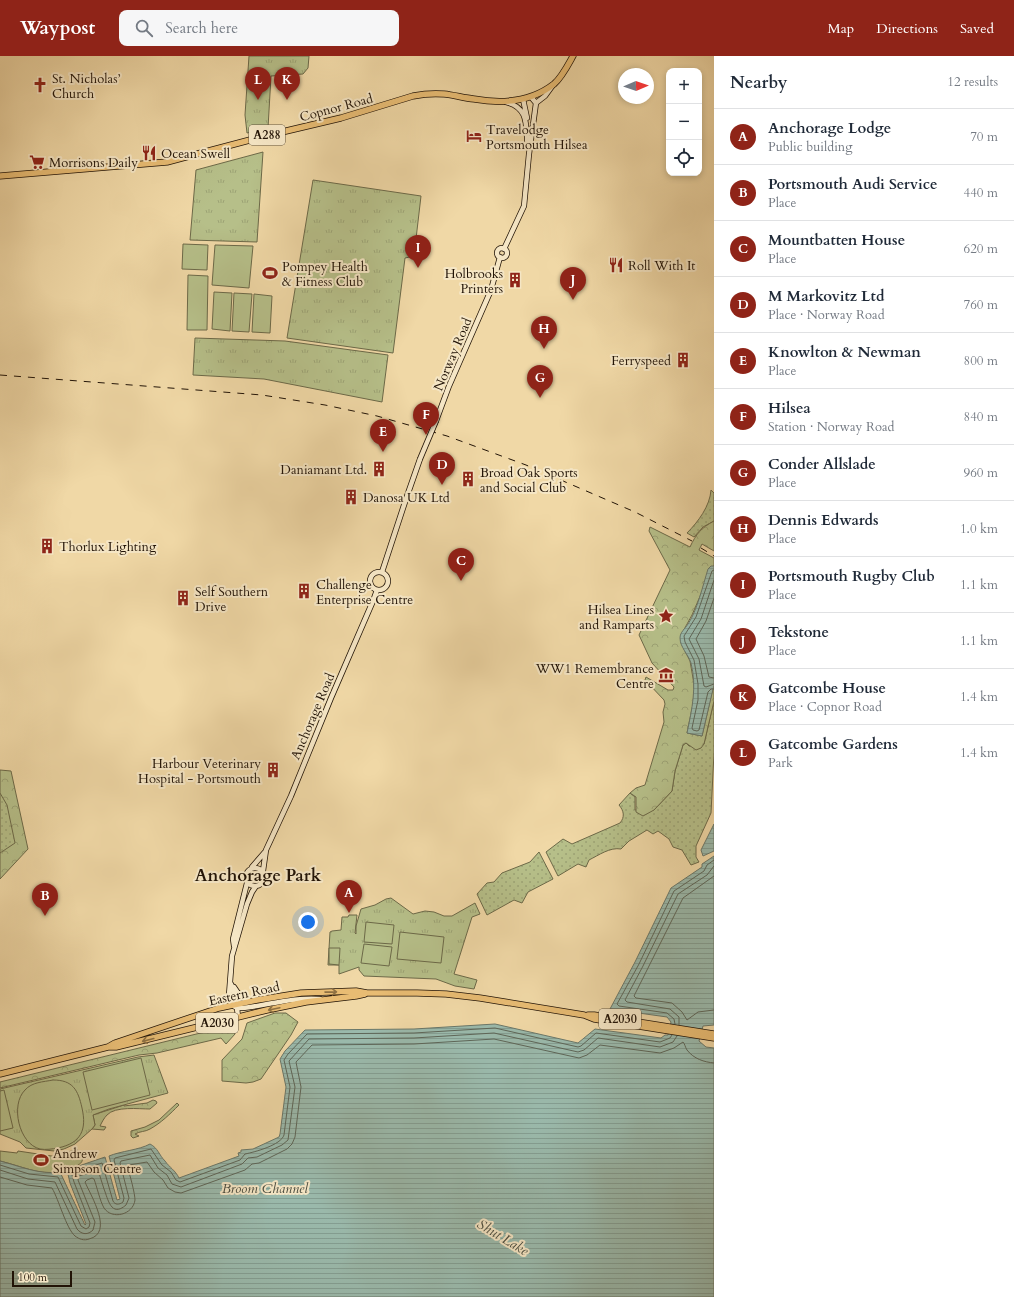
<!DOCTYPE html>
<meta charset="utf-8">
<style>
:root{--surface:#fff;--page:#f6f6f7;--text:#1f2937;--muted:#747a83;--line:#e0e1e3;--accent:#8f2418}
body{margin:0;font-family:Cardo,serif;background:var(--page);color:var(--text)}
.controls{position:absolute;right:12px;top:12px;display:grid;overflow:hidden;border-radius:8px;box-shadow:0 2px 6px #0003}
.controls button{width:36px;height:36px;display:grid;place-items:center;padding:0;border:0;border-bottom:1px solid var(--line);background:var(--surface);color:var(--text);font:20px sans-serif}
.compass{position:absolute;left:618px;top:12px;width:36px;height:36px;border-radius:50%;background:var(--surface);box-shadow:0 2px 6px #0003;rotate:88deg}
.scale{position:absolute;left:12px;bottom:10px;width:60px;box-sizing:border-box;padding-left:4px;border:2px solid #211306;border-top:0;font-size:11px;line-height:14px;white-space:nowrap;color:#211306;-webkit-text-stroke:3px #f5e6c5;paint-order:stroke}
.you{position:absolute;left:308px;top:866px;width:14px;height:14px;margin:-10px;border:3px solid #fff;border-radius:50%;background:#1a73e8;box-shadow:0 0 0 6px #1a73e833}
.badge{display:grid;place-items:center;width:26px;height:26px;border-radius:50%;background:var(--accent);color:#fff;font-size:13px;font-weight:700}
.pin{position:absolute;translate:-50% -33px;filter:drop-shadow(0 1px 2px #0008)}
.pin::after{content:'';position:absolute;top:21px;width:14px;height:12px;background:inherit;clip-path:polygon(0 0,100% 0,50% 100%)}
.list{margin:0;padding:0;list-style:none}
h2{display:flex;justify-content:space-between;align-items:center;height:52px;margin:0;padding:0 16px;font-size:17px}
h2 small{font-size:13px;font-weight:400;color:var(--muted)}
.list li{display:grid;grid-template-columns:26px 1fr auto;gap:12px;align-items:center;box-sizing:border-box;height:56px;padding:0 16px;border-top:1px solid var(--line)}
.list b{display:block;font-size:15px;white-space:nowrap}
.list p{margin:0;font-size:13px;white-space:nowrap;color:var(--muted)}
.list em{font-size:13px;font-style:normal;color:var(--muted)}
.icon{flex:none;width:22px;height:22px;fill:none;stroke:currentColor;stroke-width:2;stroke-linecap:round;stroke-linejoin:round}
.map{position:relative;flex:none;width:714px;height:1241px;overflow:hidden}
header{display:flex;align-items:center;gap:24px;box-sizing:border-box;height:56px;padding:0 20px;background:var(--accent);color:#fff}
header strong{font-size:19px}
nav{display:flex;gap:22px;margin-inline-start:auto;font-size:14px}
.search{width:280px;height:36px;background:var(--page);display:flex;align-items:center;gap:10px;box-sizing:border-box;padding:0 14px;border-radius:8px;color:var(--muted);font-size:15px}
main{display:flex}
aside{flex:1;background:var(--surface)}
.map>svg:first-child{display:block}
.grass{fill:url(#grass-dots);stroke:#6c6948}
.forest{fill:url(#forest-crowns);stroke:#6c6948}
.park{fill:url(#park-tufts);stroke:#6c6948}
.pitch{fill:#b6bf89;stroke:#6c6948}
.water{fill:url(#water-rules);stroke:#6a7769}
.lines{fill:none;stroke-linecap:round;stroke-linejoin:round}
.shore{stroke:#5e6658;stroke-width:1}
.secondary-casing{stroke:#211306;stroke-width:6}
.primary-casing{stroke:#211306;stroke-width:7}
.secondary{stroke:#f5e6c5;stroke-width:4.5}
.primary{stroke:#e8bc73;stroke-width:5.5}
.rail{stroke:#211306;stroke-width:1;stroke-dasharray:7 7;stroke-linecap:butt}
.secondary-bridge-casing{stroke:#211306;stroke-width:6;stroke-linecap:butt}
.secondary-bridge{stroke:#f5e6c5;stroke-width:4.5}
.oneway{stroke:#8e7042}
.labels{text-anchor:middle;stroke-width:4;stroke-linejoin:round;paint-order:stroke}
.shield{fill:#f5e6c5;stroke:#61523f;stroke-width:1}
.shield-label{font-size:12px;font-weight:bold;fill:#211306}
.poi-label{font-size:13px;fill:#211306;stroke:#f5e6c5;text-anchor:start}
.street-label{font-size:13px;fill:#211306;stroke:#f5e6c5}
.water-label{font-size:14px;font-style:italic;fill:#4b4d40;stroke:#f5e6c5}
.district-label{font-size:17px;font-weight:bold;fill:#211306;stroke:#f5e6c5}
</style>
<header>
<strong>Waypost</strong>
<div class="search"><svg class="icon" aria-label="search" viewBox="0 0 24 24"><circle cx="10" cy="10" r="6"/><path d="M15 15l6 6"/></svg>Search here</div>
<nav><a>Map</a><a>Directions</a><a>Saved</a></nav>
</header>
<main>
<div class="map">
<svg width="714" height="1241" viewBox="0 0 714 1241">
<defs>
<pattern id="grass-dots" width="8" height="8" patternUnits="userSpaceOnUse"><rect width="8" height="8" fill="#b6bf89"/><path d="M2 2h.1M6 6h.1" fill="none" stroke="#9ca375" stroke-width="1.8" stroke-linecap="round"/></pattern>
<pattern id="forest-crowns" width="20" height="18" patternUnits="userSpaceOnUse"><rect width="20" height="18" fill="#b6bf89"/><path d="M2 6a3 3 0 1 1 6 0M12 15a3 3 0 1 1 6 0" fill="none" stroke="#9ca375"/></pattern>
<pattern id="park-tufts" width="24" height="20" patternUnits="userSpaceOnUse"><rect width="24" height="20" fill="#b6bf89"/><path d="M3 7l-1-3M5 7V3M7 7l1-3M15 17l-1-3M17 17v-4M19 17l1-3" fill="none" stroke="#9ca375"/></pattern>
<pattern id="water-rules" width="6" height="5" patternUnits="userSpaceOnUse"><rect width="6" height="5" fill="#9ab9ab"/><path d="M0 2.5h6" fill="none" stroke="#849e92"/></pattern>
</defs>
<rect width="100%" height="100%" fill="#f0d8a6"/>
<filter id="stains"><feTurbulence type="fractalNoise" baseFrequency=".005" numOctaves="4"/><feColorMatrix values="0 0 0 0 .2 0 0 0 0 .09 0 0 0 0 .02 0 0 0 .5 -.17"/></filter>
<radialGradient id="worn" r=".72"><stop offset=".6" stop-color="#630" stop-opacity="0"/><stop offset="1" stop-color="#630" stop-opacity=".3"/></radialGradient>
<path class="grass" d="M711,434L714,437V465L703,471L694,481L687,477C698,466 710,450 711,434Z
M714,645V697L711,757L696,790V801L699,806L691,809L682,794L673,791L669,783L658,775L653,778L647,774L629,785L621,793C610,791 599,799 589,804L586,811L578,808L558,820L546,796L563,783L572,788L620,767C625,761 624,755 619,749L630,737L635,741V754H654L672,735L675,715L683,689L686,687L689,690L704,688Z
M0,720L20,796L0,817Z
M539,796L553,823L528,836L522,847L514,844L487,859L477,838L487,827L494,826L502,817L530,806Z"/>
<path class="forest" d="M714,465V495L702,488L699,494L714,502V510H713L692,559L681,579V587L690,605L694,628V643L687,677L702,680L713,632L714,633V645L704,688L701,692L696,694L686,687L683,689L675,715L672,735L654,754L643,760L636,756V741L630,737L636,732L645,729L664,666L663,656L665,648L664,644L647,626L645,624L646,621L668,634H673L674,631L652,607L639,579L670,514L649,475L650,471L690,491C696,478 701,472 714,465Z
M0,714L11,715L28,793L0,823V797L15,787L7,749L0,737Z
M275,957H286L298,966L291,979L261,1023L253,1026L246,1027L222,1025V1004L242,983L247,967Z
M225,971L234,972L235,978L226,988L221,982L157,997L139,999L0,1032V1026Z
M153,1044L156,1045L157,1047L150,1053C139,1053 115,1050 107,1059C104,1062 102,1066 100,1070L106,1071L104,1074L92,1073L95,1069L93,1059L124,1049V1050L147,1047Z
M177,1047L179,1049C170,1058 161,1067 150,1073C145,1076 140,1075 135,1078L139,1080L133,1082L131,1080V1075L145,1071L159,1064Z"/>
<path class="park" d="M249,0H309L308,12L303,18L271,20L268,72L247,77L245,59Z
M263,96L257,186L190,184L196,114Z
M313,124L421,140L414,200L405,202L393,297L287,282Z
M195,282L285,285L388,299L382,346L264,323L193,319Z
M391,842L413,858L425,855L434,856L444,860H452L475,847L480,858L472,861L454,918L477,924L474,933L455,930L436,923L364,920L359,914V911L339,918V909H328L330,876L332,875L341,874L342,861H348L349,859H357L355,877L356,878V870L361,853L375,849L386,843Z
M154,999L168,1037L109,1053L93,1059L95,1069L92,1073L75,1088L64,1093L54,1095L26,1092L20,1086L0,1078V1033L138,1001Z"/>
<path class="pitch" d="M183,188L208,189L207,214L182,213Z
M215,189L253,190L249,232L212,229Z
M188,219L208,220L207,274H187Z
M214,236L232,237L230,275L212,273Z
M234,237L252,238L249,276L232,275Z
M254,238L272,240L270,277L252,276Z
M366,866L394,869L392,888L364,886Z
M400,876L444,881L441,907L397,903Z
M364,888L392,891L389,910L361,907Z
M329,892H340L339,909L329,908Z
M141,1002L150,1039L92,1054L83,1016Z
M53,1024C73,1024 78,1034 82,1052C87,1074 81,1087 58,1092C52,1093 46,1094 40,1093C19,1088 10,1049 25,1034C32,1026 43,1026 53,1024Z
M4,1034L13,1072L0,1075V1035Z
M76,1093C82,1097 86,1105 78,1109V1111C44,1123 32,1113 0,1105V1095L17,1097L18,1095L58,1101L60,1102H63L64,1098Z"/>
<path class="water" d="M711,510H714V629L702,680L687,677C692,653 697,631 691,607C688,598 680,591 680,582C680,576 685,573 688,568C697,555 703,529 708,513Z
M714,768V795L703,800L701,794Z
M714,800V969L703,970L699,985L706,991L714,992V1241H0V1105C20,1110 39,1119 60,1116L85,1169L86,1168L70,1127L67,1114L105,1101L117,1144L120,1143L109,1100C121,1095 139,1094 150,1088C158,1092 159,1099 165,1105C170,1112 175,1114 179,1122L239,1100L238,1097L241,1096V1094L253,1093L279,1081L280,1078L286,1031L280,1003L285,995L305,974L414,973L495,968L578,987L595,973L661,982L665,979H668L671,966L667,961L610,953L635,906L671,832L702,811V808Z"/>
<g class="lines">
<path class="shore" d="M714,514L712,515L696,561L684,580L685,586L694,604L698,628V644L692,672L693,674L697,675L699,674L708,636L711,633H714
M714,524L701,563L689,583L699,603L704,630L706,631L714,628
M714,542L706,565L696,583L704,600L709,621L714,622
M714,820L683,842L634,940L636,942L672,947L682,956L687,964L698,956L714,954
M675,968L674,963L667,957L619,950L617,948L639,908L674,835L704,815L707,809L714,804
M679,969V961L670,953L627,946L625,944L643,910L678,838L707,819L714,810
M0,1109L29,1118L58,1121L81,1170L86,1173L89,1171L90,1167L74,1126L72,1119L73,1117L102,1107L113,1145C115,1149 119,1149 123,1146L124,1142L114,1104L115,1102L151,1093L162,1109L171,1116L176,1124L180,1126L240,1104L245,1098C255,1096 281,1089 284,1079L290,1031L284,1004L288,998L307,978L414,977L495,972L578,991L581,990L596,977L660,986L670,982L672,979
M0,1114L28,1123L55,1126L77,1173C82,1179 88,1179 93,1174L95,1166L78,1124L79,1120L98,1114C100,1120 102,1127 104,1133C108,1143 111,1162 126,1149L129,1142L120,1107L121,1105L150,1099L158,1112L167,1119L172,1128L181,1131L242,1108L248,1102L257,1101L282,1089L288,1084L295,1031L289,1005L309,983L414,982L494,977L578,996L584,994L598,982L660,991L673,986L677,980
M0,1121L27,1129L52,1132C59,1144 66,1172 75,1180C79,1183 84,1185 89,1183C114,1177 91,1140 85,1126L87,1124L92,1122L94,1123C97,1131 100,1145 104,1152C112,1164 133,1159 135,1144C135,1138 130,1118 127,1111L129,1109L147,1106L154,1116L163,1124L168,1132L175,1136L181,1137L245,1114L252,1108L259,1107L287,1093L292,1088L295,1081L301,1031L296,1006L312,989L414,988L494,983L579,1002L587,999L600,989L660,997L674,992L683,986C685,988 685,991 687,994C694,1003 704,1006 714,1007"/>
<g class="secondary-casing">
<path id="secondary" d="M523,43L527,62
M506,46C531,52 525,73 528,92
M536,47L545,40L553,29
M497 197a5 5 0 1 1 10 0a5 5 0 1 1-10 0Z
M504,193L524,150L529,98L536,47L531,41
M436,365L449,330L491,234L500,201
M370 525a9 9 0 1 1 18 0a9 9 0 1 1-18 0Z
M382,516L406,443L420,403
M252,811L265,796
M246 821a9 9 0 1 1 18 0a9 9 0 1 1-18 0Z
M263,815L266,794L291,740L331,642L373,545L377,534
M256,830L252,836L247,848L232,900L229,939L232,949L237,952H243C269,949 293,941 320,943
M234,890L233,883L247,827
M231,928L236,943L238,961
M234,931C238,938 242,943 250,945"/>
</g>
<g class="primary-casing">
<path id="primary" d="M0,120L167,106L265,80L341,62L413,40C423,38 433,37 444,38C454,39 464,42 474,43C502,48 531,46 554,28C562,21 568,9 573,0
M588,959H594L714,978
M108,991H116L267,954L306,946L356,940L365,938
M0,1018L108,991L115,987L219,952L257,944L301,937L356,935L367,937H417L446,938L480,942L584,959L594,963L714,982"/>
</g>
<use href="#secondary" class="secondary"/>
<use href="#primary" class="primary"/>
<path class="rail" d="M0,319L262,339L325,349L377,360L447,380L526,409L635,456L692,485
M701,492L714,500"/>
<g class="secondary-bridge-casing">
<path id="secondary-bridge" d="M420,403L436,365"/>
</g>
<use href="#secondary-bridge" class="secondary-bridge"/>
</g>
<defs><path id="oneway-shaft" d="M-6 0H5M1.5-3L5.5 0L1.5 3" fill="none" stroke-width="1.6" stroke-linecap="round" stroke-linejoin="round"/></defs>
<g class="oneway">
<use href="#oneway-shaft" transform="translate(331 936) rotate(-1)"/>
<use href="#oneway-shaft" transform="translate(274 953) rotate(168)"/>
<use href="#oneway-shaft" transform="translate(148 984) rotate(166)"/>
</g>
<defs>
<g id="church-bare" transform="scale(1.2)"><path d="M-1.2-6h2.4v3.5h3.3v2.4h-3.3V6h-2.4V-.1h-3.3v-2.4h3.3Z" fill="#8f2418" stroke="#f5e6c5" stroke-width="2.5" paint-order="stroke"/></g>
<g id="hotel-bare" transform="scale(1.2)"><path d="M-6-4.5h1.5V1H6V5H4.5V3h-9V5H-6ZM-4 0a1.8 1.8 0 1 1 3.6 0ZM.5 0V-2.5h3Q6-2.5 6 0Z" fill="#8f2418" stroke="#f5e6c5" stroke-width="2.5" paint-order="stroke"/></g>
<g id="restaurant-bare" transform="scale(1.2)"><path d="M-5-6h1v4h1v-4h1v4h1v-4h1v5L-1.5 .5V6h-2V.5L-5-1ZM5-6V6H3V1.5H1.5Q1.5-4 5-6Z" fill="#8f2418" stroke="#f5e6c5" stroke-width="2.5" paint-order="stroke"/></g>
<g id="supermarket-bare" transform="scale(1.2)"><path d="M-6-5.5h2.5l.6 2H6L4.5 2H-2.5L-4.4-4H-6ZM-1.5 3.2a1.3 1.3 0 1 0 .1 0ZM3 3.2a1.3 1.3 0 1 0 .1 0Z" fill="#8f2418" stroke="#f5e6c5" stroke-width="2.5" paint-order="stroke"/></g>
<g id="stadium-bare" transform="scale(1.2)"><path d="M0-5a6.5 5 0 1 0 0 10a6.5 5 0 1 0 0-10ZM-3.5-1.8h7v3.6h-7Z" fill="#8f2418" stroke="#f5e6c5" stroke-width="2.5" paint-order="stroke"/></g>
<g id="building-bare" transform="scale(1.2)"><path d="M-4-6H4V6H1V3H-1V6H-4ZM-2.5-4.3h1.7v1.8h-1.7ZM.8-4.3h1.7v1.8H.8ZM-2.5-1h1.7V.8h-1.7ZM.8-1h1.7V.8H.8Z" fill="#8f2418" stroke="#f5e6c5" stroke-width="2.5" paint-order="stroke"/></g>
<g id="sight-bare" transform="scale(1.2)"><path d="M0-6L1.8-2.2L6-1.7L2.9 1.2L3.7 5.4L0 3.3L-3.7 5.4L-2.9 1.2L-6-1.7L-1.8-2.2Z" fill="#8f2418" stroke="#f5e6c5" stroke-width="2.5" paint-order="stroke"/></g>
<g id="museum-bare" transform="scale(1.2)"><path d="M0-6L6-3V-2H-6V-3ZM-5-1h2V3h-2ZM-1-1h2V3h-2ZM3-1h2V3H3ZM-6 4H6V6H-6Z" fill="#8f2418" stroke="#f5e6c5" stroke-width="2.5" paint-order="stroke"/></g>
</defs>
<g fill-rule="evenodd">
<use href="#church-bare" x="40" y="29"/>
<use href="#hotel-bare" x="474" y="80"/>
<use href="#restaurant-bare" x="149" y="97"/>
<use href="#supermarket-bare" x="37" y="106"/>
<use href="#restaurant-bare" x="616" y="209"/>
<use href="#stadium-bare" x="270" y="217"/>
<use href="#building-bare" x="515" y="224"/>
<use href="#building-bare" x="683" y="304"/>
<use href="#building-bare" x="379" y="413"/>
<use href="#building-bare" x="468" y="423"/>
<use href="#building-bare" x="351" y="441"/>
<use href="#building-bare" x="47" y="490"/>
<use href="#building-bare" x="304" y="535"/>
<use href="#building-bare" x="183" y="542"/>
<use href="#sight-bare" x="666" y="560"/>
<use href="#museum-bare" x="666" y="619"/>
<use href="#building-bare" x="273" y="714"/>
<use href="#stadium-bare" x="41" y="1104"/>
</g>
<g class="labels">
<g class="shield">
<rect x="249" y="69" width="36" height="20" rx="3"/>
<rect x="599" y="953" width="42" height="20" rx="3"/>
<rect x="196" y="957" width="42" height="20" rx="3"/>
</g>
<g class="shield-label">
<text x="267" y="83">A288</text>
<text x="620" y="967">A2030</text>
<text x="217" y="971">A2030</text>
</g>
<g class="poi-label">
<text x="52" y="27">St. Nicholas’<tspan x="52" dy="15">Church</tspan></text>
<text x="486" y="78">Travelodge<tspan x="486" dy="15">Portsmouth Hilsea</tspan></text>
<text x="161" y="102">Ocean Swell</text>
<text x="49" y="111">Morrisons Daily</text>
<text x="628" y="214">Roll With It</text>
<text x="282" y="215">Pompey Health<tspan x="282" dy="15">&amp; Fitness Club</tspan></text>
<text x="503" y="222" text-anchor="end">Holbrooks<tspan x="503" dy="15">Printers</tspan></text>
<text x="671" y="309" text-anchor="end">Ferryspeed</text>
<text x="367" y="418" text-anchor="end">Daniamant Ltd.</text>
<text x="480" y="421">Broad Oak Sports<tspan x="480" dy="15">and Social Club</tspan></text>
<text x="363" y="446">Danosa UK Ltd</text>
<text x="59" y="495">Thorlux Lighting</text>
<text x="316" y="533">Challenge<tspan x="316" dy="15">Enterprise Centre</tspan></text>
<text x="195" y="540">Self Southern<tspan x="195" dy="15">Drive</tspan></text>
<text x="654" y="558" text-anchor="end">Hilsea Lines<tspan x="654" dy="15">and Ramparts</tspan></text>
<text x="654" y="617" text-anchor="end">WW1 Remembrance<tspan x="654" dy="15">Centre</tspan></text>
<text x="261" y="712" text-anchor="end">Harbour Veterinary<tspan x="261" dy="15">Hospital - Portsmouth</tspan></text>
<text x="53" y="1102">Andrew<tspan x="53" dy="15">Simpson Centre</tspan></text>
</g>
<g class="street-label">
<text transform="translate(336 51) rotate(-15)" y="5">Copnor Road</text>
<text transform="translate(452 298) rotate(-67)" y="5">Norway Road</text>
<text transform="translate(312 660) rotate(-67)" y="5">Anchorage Road</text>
<text transform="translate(244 937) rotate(-12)" y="5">Eastern Road</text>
</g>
<g class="water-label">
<text x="265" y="1137">Broom Channel</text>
<text transform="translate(503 1181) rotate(31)" y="5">Shut Lake</text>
</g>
<g class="district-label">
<text x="258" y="825">Anchorage Park</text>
</g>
</g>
<rect width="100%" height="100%" filter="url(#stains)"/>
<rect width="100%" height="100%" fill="url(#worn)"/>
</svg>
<div class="controls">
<button>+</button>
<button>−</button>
<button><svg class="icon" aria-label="locate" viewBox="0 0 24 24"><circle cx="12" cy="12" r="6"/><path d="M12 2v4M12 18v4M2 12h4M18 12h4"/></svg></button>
</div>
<svg class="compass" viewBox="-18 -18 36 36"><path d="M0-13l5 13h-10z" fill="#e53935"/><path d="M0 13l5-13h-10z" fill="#747a83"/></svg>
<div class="scale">100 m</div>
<div class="you"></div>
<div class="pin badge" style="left:349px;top:857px">A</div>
<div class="pin badge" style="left:45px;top:860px">B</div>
<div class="pin badge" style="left:461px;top:525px">C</div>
<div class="pin badge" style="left:442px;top:429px">D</div>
<div class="pin badge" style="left:383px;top:396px">E</div>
<div class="pin badge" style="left:426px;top:379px">F</div>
<div class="pin badge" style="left:540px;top:342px">G</div>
<div class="pin badge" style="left:544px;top:293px">H</div>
<div class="pin badge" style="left:418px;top:212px">I</div>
<div class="pin badge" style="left:573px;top:244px">J</div>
<div class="pin badge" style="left:287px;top:44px">K</div>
<div class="pin badge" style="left:258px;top:44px">L</div>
</div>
<aside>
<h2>Nearby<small>12 results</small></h2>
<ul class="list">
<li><span class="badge">A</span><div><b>Anchorage Lodge</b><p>Public building</p></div><em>70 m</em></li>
<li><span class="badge">B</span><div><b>Portsmouth Audi Service</b><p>Place</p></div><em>440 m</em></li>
<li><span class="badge">C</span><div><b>Mountbatten House</b><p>Place</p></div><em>620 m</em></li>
<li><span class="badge">D</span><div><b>M Markovitz Ltd</b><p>Place · Norway Road</p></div><em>760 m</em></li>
<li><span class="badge">E</span><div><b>Knowlton &amp; Newman</b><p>Place</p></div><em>800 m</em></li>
<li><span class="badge">F</span><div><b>Hilsea</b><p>Station · Norway Road</p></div><em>840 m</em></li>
<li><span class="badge">G</span><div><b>Conder Allslade</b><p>Place</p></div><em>960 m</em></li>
<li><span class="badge">H</span><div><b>Dennis Edwards</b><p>Place</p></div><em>1.0 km</em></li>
<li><span class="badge">I</span><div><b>Portsmouth Rugby Club</b><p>Place</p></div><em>1.1 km</em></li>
<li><span class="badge">J</span><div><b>Tekstone</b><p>Place</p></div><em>1.1 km</em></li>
<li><span class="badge">K</span><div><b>Gatcombe House</b><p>Place · Copnor Road</p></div><em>1.4 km</em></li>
<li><span class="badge">L</span><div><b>Gatcombe Gardens</b><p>Park</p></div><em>1.4 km</em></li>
</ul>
</aside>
</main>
